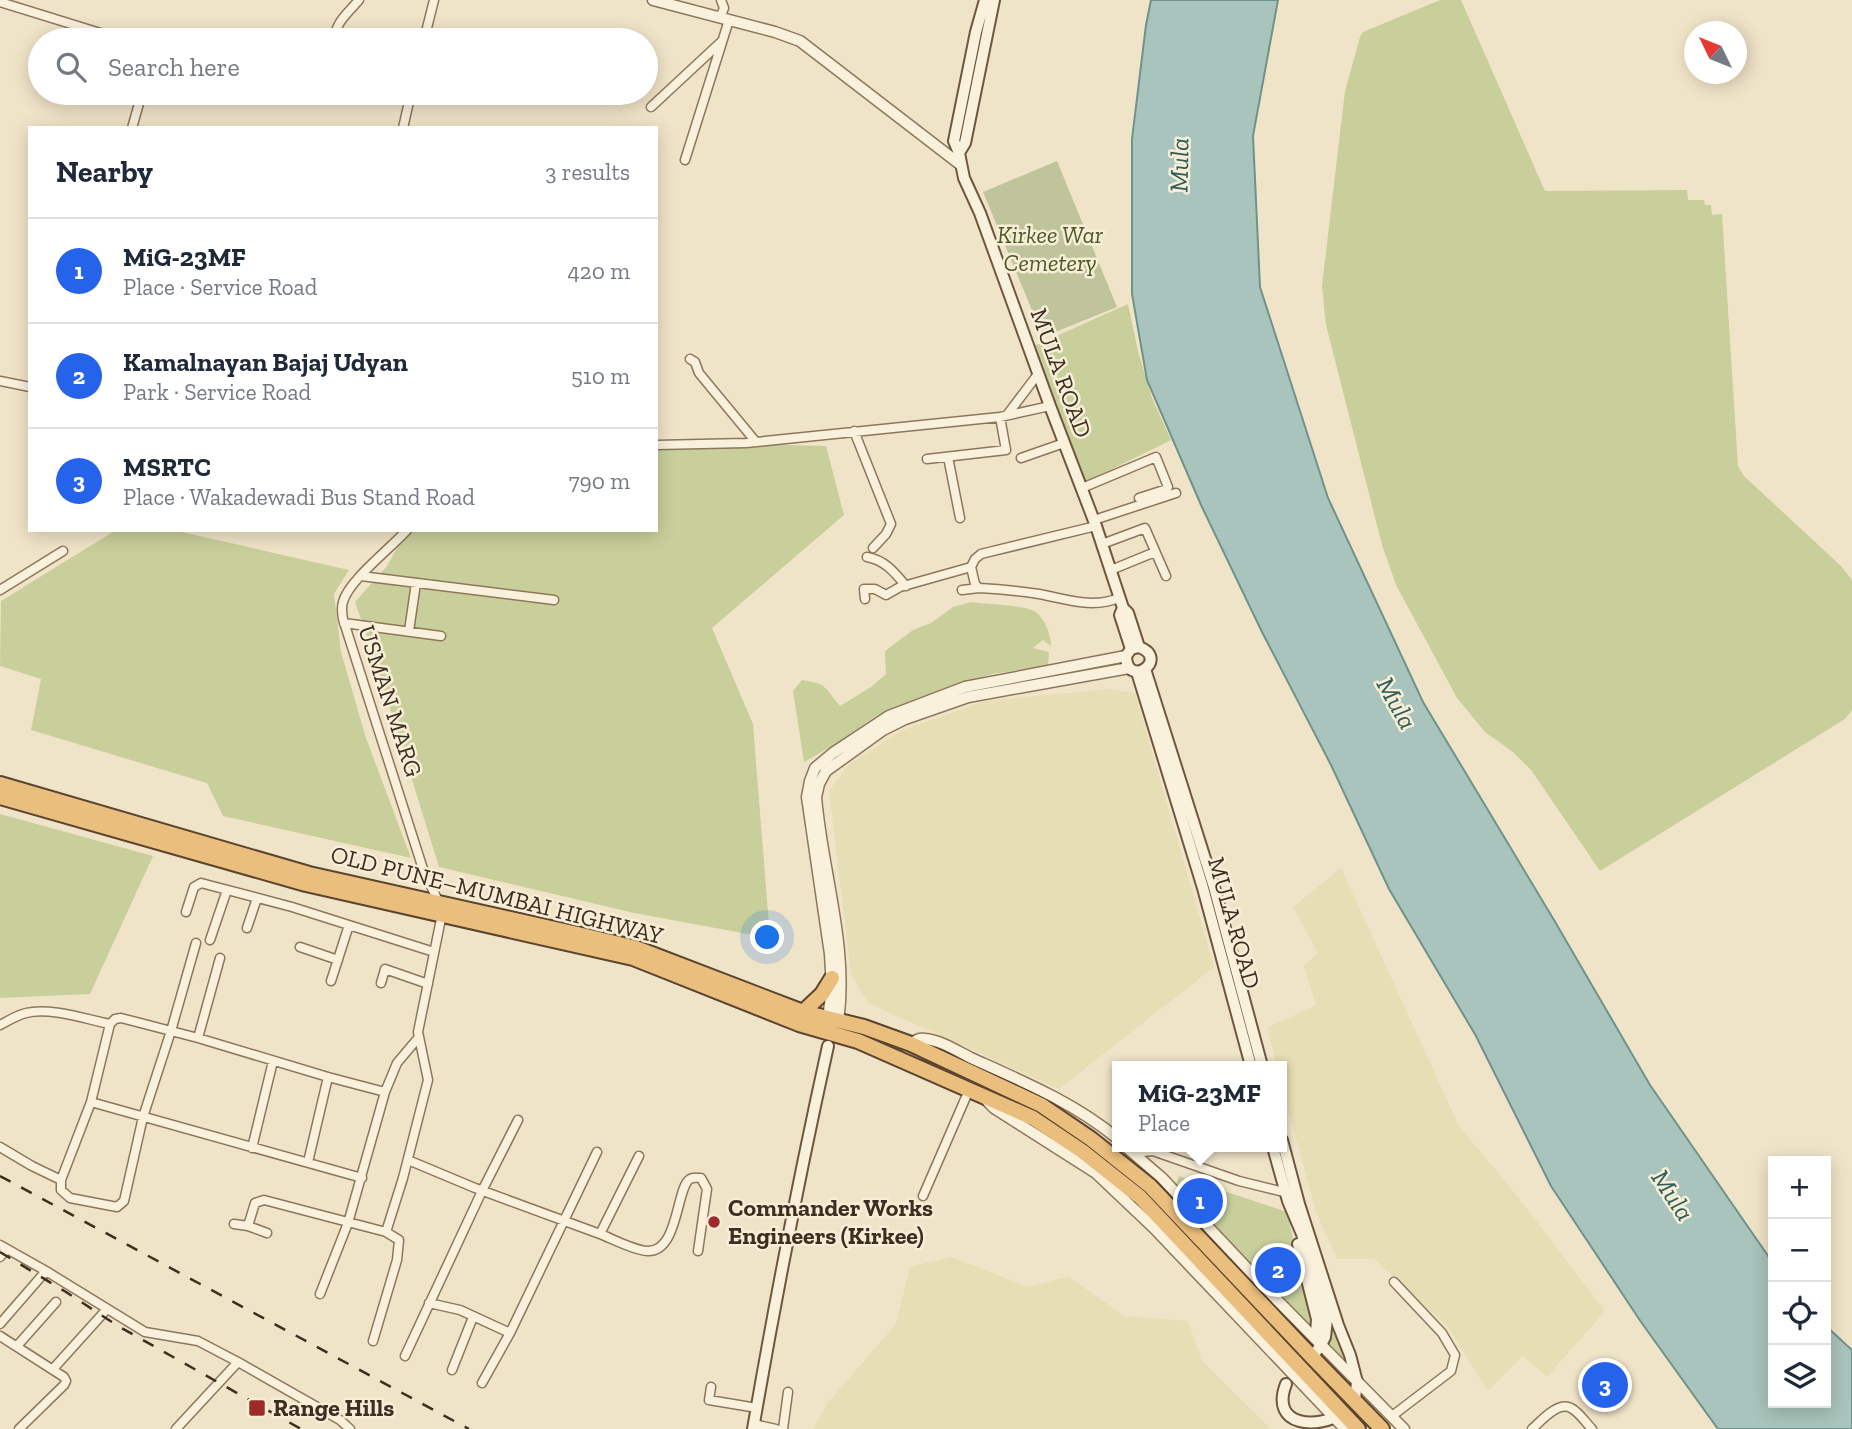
<!DOCTYPE html>
<meta charset="utf-8">
<style>
:root{--surface:#fff;--page:#f2f2f3;--text:#1f2937;--muted:#747a83;--line:#e0e1e3;--accent:#2563eb}
body{margin:0;font-family:"Zilla Slab",serif;background:var(--page);color:var(--text)}
.controls{position:absolute;right:21px;bottom:21px;display:grid;overflow:hidden;border-radius:0px;box-shadow:0 4px 18px #0003}
.controls button{width:63px;height:63px;display:grid;place-items:center;padding:0;border:0;border-bottom:2px solid var(--line);background:var(--surface);color:var(--text);font:35px sans-serif}
.compass{position:absolute;left:1684px;top:21px;width:63px;height:63px;border-radius:50%;background:var(--surface);box-shadow:0 4px 18px #0003;rotate:313deg}
.you{position:absolute;left:768px;top:938px;width:24px;height:24px;margin:-18px;border:5px solid #fff;border-radius:50%;background:#1a73e8;box-shadow:0 0 0 10px #1a73e833}
.badge{display:grid;place-items:center;width:46px;height:46px;border-radius:50%;background:var(--accent);color:#fff;font-size:23px;font-weight:700}
.pin{position:absolute;translate:-50% -50%;border:4px solid #fff;box-shadow:0 2px 7px #0006}
.popup{position:absolute;left:1112px;top:1061px;width:175px;height:91px;box-sizing:border-box;display:grid;place-content:center;border-radius:0px;background:var(--surface);filter:drop-shadow(0 2px 5px #0005);font-size:23px;white-space:nowrap;color:var(--muted)}
.popup b{font-size:26px;color:var(--text)}
.popup::after{content:'';position:absolute;left:50%;top:100%;margin-left:-14px;border:14px solid transparent;border-top-color:var(--surface)}
.list{margin:0;padding:0;list-style:none}
h2{display:flex;justify-content:space-between;align-items:center;height:91px;margin:0;padding:0 28px;font-size:30px}
h2 small{font-size:23px;font-weight:400;color:var(--muted)}
.list li{display:grid;grid-template-columns:46px 1fr auto;gap:21px;align-items:center;box-sizing:border-box;height:105px;padding:0 28px;border-top:2px solid var(--line)}
.list b{display:block;font-size:26px;white-space:nowrap}
.list p{margin:0;font-size:23px;white-space:nowrap;color:var(--muted)}
.list em{font-size:23px;font-style:normal;color:var(--muted)}
.icon{flex:none;width:38px;height:38px;fill:none;stroke:currentColor;stroke-width:2;stroke-linecap:round;stroke-linejoin:round}
.map{position:relative;flex:none;width:1852px;height:1429px;overflow:hidden}
.search{position:absolute;background:var(--surface);box-shadow:0 4px 18px #0003;left:28px;top:28px;width:630px;height:77px;display:flex;align-items:center;gap:18px;box-sizing:border-box;padding:0 24px;border-radius:38px;color:var(--muted);font-size:26px}
.panel{position:absolute;background:var(--surface);box-shadow:0 4px 18px #0003;left:28px;top:126px;width:630px;height:406px;border-radius:0px}
.map>svg:first-child{display:block}
.farmland{fill:#e6deb5}
.green{fill:#c9cf9b}
.cemetery{fill:#bfc49a}
.water{fill:#a9c4bc;stroke:#6f938a;stroke-width:2}
.lines{fill:none;stroke-linecap:round;stroke-linejoin:round}
.minor-casing{stroke:#8d765c;stroke-width:11}
.tertiary-casing{stroke:#8d765c;stroke-width:13}
.secondary-casing{stroke:#6f573f;stroke-width:14}
.trunk-casing{stroke:#5b4430;stroke-width:18}
.minor{stroke:#faf1dc;stroke-width:8}
.tertiary{stroke:#faf1dc;stroke-width:10}
.secondary{stroke:#faf1dc;stroke-width:10}
.trunk{stroke:#eabe7c;stroke-width:14}
.rail{stroke:#3d2e20;stroke-width:2.5;stroke-dasharray:12 12;stroke-linecap:butt}
.poi-dot{fill:#9e2a2b;stroke:#f7eed8;stroke-width:2.5}
.labels{text-anchor:middle;stroke-width:5;stroke-linejoin:round;paint-order:stroke}
.park-label{font-size:24px;font-style:italic;fill:#4d5a26;stroke:#f7eed8}
.street-label{font-size:24px;fill:#3d2e20;stroke:#f7eed8}
.poi-label{font-size:24px;font-weight:bold;fill:#3d2e20;stroke:#f7eed8;text-anchor:start}
.water-label{font-size:26px;font-style:italic;fill:#2f5d5a;stroke:#f7eed8}
</style>
<div class="map">
<svg width="1852" height="1429" viewBox="0 0 1852 1429">
<rect width="100%" height="100%" fill="#f0e4c8"/>
<path class="farmland" d="M1109,689L1135,693L1214,967L1059,1089L868,1003L851,974L829,791L849,764L903,730L985,701Z
M1341,868L1459,1126L1510,1187L1605,1311L1547,1377L1523,1356L1488,1391L1447,1326L1374,1259H1337L1316,1212L1282,1087V1066H1277L1267,1028L1316,1005L1304,966L1318,953L1293,907Z
M951,1257L1029,1287L1068,1276L1124,1316L1188,1321L1202,1361L1271,1429H813L827,1404L896,1324L910,1267Z"/>
<path class="green" d="M1440,0H1461L1545,191L1687,190L1688,200H1704L1705,205H1711L1712,215L1722,214L1738,466L1744,476L1841,566L1852,580V710L1845,719L1600,871L1531,770L1513,752L1485,732L1457,698L1396,585L1382,545L1326,325L1322,286L1345,91L1360,37L1363,32Z
M1128,304L1138,351L1152,398L1171,440L1084,483L1054,404L1034,346Z
M656,442L826,446L844,515L712,628L753,724L770,938L634,913L439,867L371,647L355,602L387,566L407,530H656Z
M116,530H173L349,570L334,594L341,652L366,738L411,858L223,816L207,783L31,730L41,679L0,666L1,601Z
M971,602C983,604 1025,605 1034,611C1044,617 1051,633 1051,646L1043,640L1033,648L1049,652L1048,666L992,674L943,690L876,716L839,742L804,762L793,691L802,680C828,684 824,687 840,706L871,687L886,674L885,651L913,630L931,623L953,607Z
M0,814L153,856L90,994L0,998Z
M1179,1176L1287,1212L1313,1328L1175,1187Z
M1333,1328L1348,1369L1327,1347Z"/>
<path class="cemetery" d="M1057,161L1117,307L1043,337L983,192Z"/>
<path class="water" d="M1151,0H1278L1253,136L1260,287L1328,498L1423,702L1554,920L1650,1085L1773,1263V1403H1826V1326L1852,1350V1429H1718L1641,1322L1551,1186L1476,1036L1389,889L1331,765L1262,632L1201,505L1147,380L1132,294V139L1146,25Z"/>
<g class="lines">
<g class="minor-casing">
<path id="minor" d="M0,2L123,40
M720,18L724,8L721,0
M335,40C334,23 349,12 359,0
M424,40L434,0
M651,107L721,42
M132,128L142,93
M403,128L411,93
M685,160L729,20
M690,359L695,362L699,373L756,442
M0,381L30,387
M1007,415L1038,374
M854,431L891,524L886,534L873,548
M656,445L746,443L1000,417L1050,406
M948,457L960,518
M1021,458L1064,443
M927,459L1006,450L1000,417
M1082,488L1156,457L1168,487L1167,489L1139,498
M1094,520L1176,493
M407,530C390,549 349,580 343,602C341,608 342,613 343,619L423,869L439,903
M1102,544L1145,528L1166,576
M867,557C885,560 895,573 906,586
M971,567L975,584L979,588C998,589 1019,591 1039,594C1067,599 1091,609 1119,598
M1111,570L1155,552
M361,576L554,600
M0,590L63,551
M962,590L979,588
M865,599L864,589H875L886,595L900,587L971,567L975,559L981,554L1096,526
M344,623L441,636
M409,631L416,583
M186,912L194,887L201,883L292,907L434,952
M247,928L257,898
M210,940L227,890
M300,947L338,960
M331,981L349,925
M381,983L385,969L428,984
M0,1025C8,1021 17,1015 26,1013C50,1007 85,1019 110,1024L115,1019L121,1018L198,1038L328,1077L385,1092
M198,1038L220,958
M91,1102L362,1178
M0,1147L32,1166L61,1180V1190L70,1198L117,1207L124,1201L143,1117L171,1031L196,943
M252,1148L273,1061
M1133,1153L1153,1151L1239,1181L1288,1193
M408,1160L475,1188L600,1234L639,1156
M308,1162L328,1077
M61,1180L91,1102L110,1024
M923,1196L969,1090
M234,1224L248,1226L267,1233
M248,1226L255,1203L264,1200L386,1232L399,1240L397,1260L373,1341
M386,1232L403,1178L428,1080L418,1032L442,914
M600,1234C613,1239 633,1250 647,1251C679,1253 676,1187 690,1179C693,1177 697,1178 701,1178L707,1189L698,1251
M0,1245L46,1271L145,1332L198,1341L238,1362L340,1420L350,1429
M0,1257L7,1249
M320,1294L348,1223L385,1092L397,1063L419,1037
M429,1303L460,1310L510,1333
M0,1324L46,1271
M0,1336L64,1377L66,1381L64,1385L19,1429
M17,1346L56,1302
M405,1356L482,1191L518,1120
M53,1369L107,1309
M452,1370L473,1317
M482,1383L510,1333L597,1152
M711,1387L709,1400L757,1408
M1392,1416L1451,1371L1455,1355L1442,1333L1394,1282
M754,1424L776,1429
M176,1429L238,1362
M783,1429L788,1392
M1532,1429C1541,1421 1558,1401 1571,1408C1579,1412 1586,1423 1592,1429"/>
</g>
<g class="tertiary-casing">
<path id="tertiary" d="M653,0L775,32L800,41L961,165
M828,1019L832,988L830,954L807,797L810,781L815,768L833,753L889,716L965,687L1126,656
M838,1021C849,947 822,871 816,797L819,784L826,771L883,730L905,719L968,697L1129,668
M911,1044C916,1040 919,1038 925,1039C940,1040 957,1051 971,1058C1022,1081 1075,1103 1118,1139
M988,1102L994,1108L1096,1173L1154,1228L1345,1429
M1126,1147L1162,1178L1277,1300L1404,1429"/>
</g>
<g class="secondary-casing">
<path id="secondary" d="M985,0L976,32L954,141L959,153L964,178L980,213L1050,406L1096,526L1123,608L1128,613L1139,647C1171,659 1127,690 1126,656L1131,649L1139,647
M959,153L965,143L994,0
M1123,608L1120,615L1131,649
M1145,669L1214,887L1262,1066
M1137,672L1203,888L1251,1066
M1282,1140L1299,1204L1338,1325L1350,1355L1357,1382L1355,1399
M1273,1147L1288,1201L1302,1234L1327,1319L1325,1337L1321,1345L1312,1357
M1298,1244L1317,1319L1316,1333
M1286,1384C1269,1428 1320,1429 1342,1413
M753,1429C775,1301 800,1173 828,1046"/>
</g>
<g class="trunk-casing">
<path id="trunk" d="M0,784L309,874L582,935L636,948L803,1012L864,1027L911,1044L1041,1105L1091,1139L1150,1186L1312,1357L1382,1429
M0,797L306,884L633,958L799,1024L858,1041L1033,1118L1082,1151L1140,1197L1358,1429
M803,1012L822,994L832,978"/>
</g>
<use href="#minor" class="minor"/>
<use href="#tertiary" class="tertiary"/>
<use href="#secondary" class="secondary"/>
<use href="#trunk" class="trunk"/>
<path class="rail" d="M0,1176L469,1429
M0,1252L66,1292L118,1326L301,1429"/>
</g>
<g class="poi-dot">
<circle cx="714" cy="1222" r="7"/>
<rect x="248" y="1399" width="18" height="18" rx="3.5"/>
</g>
<g class="labels">
<g class="park-label">
<text x="1050" y="243">Kirkee War<tspan x="1050" dy="28">Cemetery</tspan></text>
</g>
<g class="street-label">
<text transform="translate(1061 373) rotate(70)" y="8">MULA ROAD</text>
<text transform="translate(390 701) rotate(72)" y="8">USMAN MARG</text>
<text transform="translate(497 895) rotate(14)" y="8">OLD PUNE–MUMBAI HIGHWAY</text>
<text transform="translate(1234 923) rotate(74)" y="8">MULA ROAD</text>
</g>
<g class="poi-label">
<text x="728" y="1216">Commander Works<tspan x="728" dy="28">Engineers (Kirkee)</tspan></text>
<text x="273" y="1416">Range Hills</text>
</g>
<g class="water-label">
<text transform="translate(1179 165) rotate(-89)" y="9">Mula</text>
<text transform="translate(1397 703) rotate(61)" y="9">Mula</text>
<text transform="translate(1673 1195) rotate(57)" y="9">Mula</text>
</g>
</g>
</svg>
<div class="controls">
<button>+</button>
<button>−</button>
<button><svg class="icon" aria-label="locate" viewBox="0 0 24 24"><circle cx="12" cy="12" r="6"/><path d="M12 2v4M12 18v4M2 12h4M18 12h4"/></svg></button>
<button><svg class="icon" aria-label="layers" viewBox="0 0 24 24"><path d="M12 4l9 5-9 5-9-5zM3 14l9 5 9-5"/></svg></button>
</div>
<svg class="compass" viewBox="-18 -18 36 36"><path d="M0-13l5 13h-10z" fill="#e53935"/><path d="M0 13l5-13h-10z" fill="#747a83"/></svg>
<div class="you"></div>
<div class="pin badge" style="left:1200px;top:1201px">1</div>
<div class="popup"><b>MiG-23MF</b>Place</div>
<div class="pin badge" style="left:1278px;top:1270px">2</div>
<div class="pin badge" style="left:1605px;top:1385px">3</div>
<div class="search"><svg class="icon" aria-label="search" viewBox="0 0 24 24"><circle cx="10" cy="10" r="6"/><path d="M15 15l6 6"/></svg>Search here</div>
<section class="panel">
<h2>Nearby<small>3 results</small></h2>
<ul class="list">
<li><span class="badge">1</span><div><b>MiG-23MF</b><p>Place · Service Road</p></div><em>420 m</em></li>
<li><span class="badge">2</span><div><b>Kamalnayan Bajaj Udyan</b><p>Park · Service Road</p></div><em>510 m</em></li>
<li><span class="badge">3</span><div><b>MSRTC</b><p>Place · Wakadewadi Bus Stand Road</p></div><em>790 m</em></li>
</ul>
</section>
</div>
